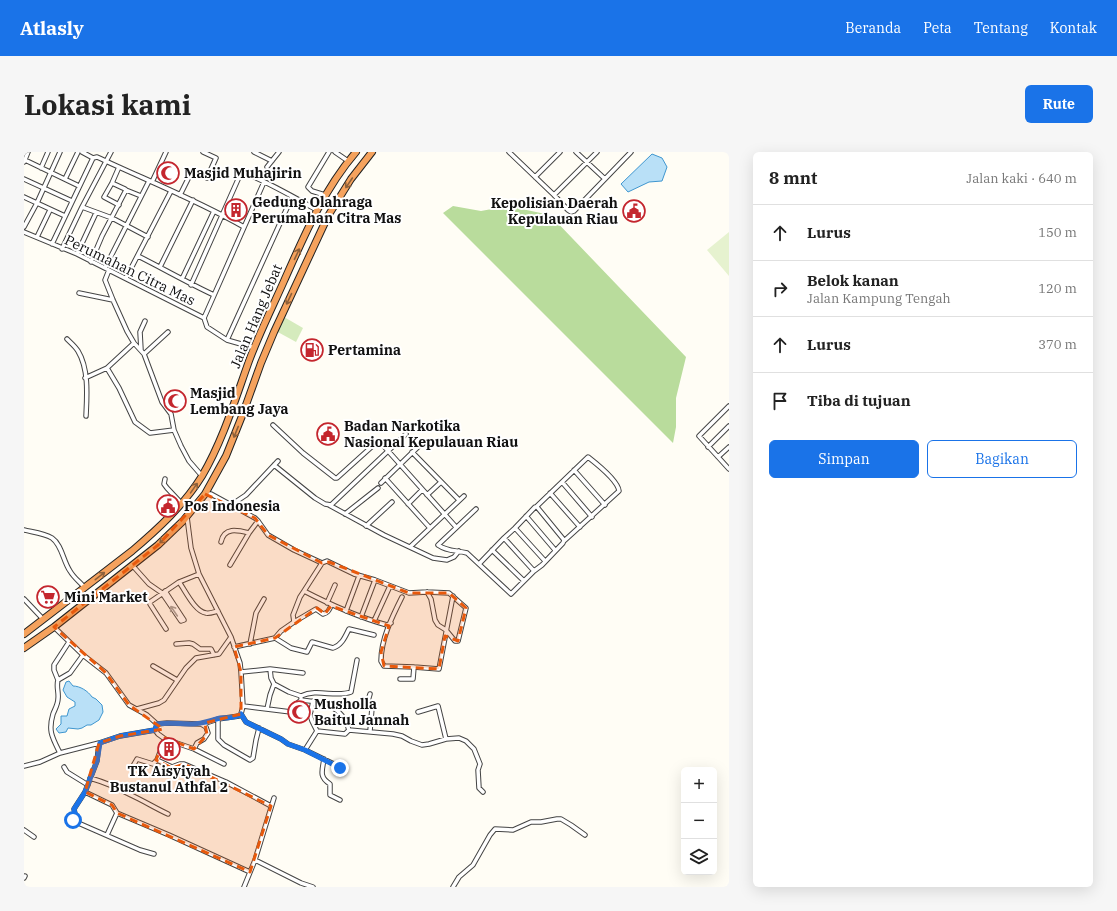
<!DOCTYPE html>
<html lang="id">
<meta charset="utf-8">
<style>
:root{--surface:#fff;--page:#f6f6f6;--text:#222;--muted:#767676;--line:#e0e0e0;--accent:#1a73e8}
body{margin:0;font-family:"IBM Plex Serif",serif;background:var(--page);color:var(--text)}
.controls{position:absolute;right:12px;bottom:12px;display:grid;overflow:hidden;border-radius:6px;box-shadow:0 4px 16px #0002}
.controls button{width:36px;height:36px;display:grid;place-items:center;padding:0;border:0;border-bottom:1px solid var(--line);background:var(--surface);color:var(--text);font:20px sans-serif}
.stop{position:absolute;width:12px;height:12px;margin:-9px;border:3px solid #1a73e8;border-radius:50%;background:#fff}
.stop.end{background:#1a73e8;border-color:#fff;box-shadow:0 1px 4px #0008}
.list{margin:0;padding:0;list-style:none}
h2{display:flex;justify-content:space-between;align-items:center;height:52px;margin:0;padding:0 16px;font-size:17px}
h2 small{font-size:13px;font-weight:400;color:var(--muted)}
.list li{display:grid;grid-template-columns:26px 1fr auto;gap:12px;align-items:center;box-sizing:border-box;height:56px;padding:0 16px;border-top:1px solid var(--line)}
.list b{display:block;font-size:15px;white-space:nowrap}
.list p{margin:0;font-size:13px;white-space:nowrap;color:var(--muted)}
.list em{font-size:13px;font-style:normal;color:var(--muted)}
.actions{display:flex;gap:8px;padding:12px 16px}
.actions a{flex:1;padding:9px 0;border:1px solid var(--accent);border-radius:6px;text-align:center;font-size:14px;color:var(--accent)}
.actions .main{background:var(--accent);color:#fff}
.icon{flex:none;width:22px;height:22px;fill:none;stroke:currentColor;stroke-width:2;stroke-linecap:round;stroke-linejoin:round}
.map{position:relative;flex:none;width:705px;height:735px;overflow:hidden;border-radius:6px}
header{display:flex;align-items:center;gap:24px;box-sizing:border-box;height:56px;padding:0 20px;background:var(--accent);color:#fff}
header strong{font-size:19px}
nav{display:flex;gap:22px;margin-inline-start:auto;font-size:14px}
.intro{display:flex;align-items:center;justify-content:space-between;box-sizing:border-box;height:96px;padding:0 24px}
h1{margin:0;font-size:28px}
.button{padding:10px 18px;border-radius:6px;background:var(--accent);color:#fff;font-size:14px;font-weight:700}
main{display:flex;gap:24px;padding:0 24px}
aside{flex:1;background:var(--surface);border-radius:6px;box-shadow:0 4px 16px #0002}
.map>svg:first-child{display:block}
.green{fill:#d5ebbd}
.forest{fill:#b9dc9c}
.pitch{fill:#e6f2cf}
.water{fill:#b9e0f7;stroke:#3f96cf}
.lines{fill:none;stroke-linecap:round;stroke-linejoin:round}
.street-casing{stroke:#444;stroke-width:5.5}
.highway-casing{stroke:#222;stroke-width:8}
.street{stroke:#fff;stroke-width:3.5}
.highway{stroke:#f5a25d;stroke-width:6}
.oneway{stroke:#8e613b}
.oneway2{stroke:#a0a0a0}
.route{stroke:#1a73e8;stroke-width:5}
.marked{fill:#e8590c;fill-opacity:0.2;stroke:#e8590c;stroke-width:3;stroke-dasharray:8 5;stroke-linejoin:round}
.labels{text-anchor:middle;stroke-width:4;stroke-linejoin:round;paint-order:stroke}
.poi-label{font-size:14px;font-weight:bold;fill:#111;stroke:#fff;text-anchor:start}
.street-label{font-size:14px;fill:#111;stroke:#fff}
</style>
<header>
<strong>Atlasly</strong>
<nav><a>Beranda</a><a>Peta</a><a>Tentang</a><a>Kontak</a></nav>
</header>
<div class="intro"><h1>Lokasi kami</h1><a class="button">Rute</a></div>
<main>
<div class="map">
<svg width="705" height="735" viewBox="0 0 705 735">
<rect width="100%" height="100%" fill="#fffdf5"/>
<path class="green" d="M260,165L279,176L272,190L252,179Z"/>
<path class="forest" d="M429,54L457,59L484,54L526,63L662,205L652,246V275L649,291L419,61Z"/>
<path class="pitch" d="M705,80V124L683,98Z"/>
<path class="water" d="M628,2L638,6L643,15L638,29L625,30L604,40L597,32Z
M45,529L49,534C56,534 64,539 68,545L72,547L78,553L79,560L75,568L67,573H63L58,576L54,577L44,576L42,580L35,581L32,577L37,572V564H43L45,557L51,554V550L43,545L39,538L42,530Z"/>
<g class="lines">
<g class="street-casing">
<path id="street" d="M58,0L69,6L73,5C122,28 173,48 220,75
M230,0L248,9
M311,0L324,9
M485,0L530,43L544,58L547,60L550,59L607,0
M552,0L581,27
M1,8L55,34
M0,10L4,0
M243,15L255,0
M17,16L24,0
M511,25L536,0
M0,27L48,49
M41,27L54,0
M128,30L142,0
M88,31L101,37L102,38L117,44
M156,43L167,21H170L183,26L192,6L179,0
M301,43L288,39L284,35L305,0
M530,43L573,0
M0,45L41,64
M95,53L80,45L88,31L95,15
M58,55L88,66L124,85
M0,75L13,51L36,0
M0,80L53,102L180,166
M13,85L26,58
M28,92L69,6
M38,97L58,55L87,0
M53,102L72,61
M114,104C140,117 164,131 190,143
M67,110L78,84L102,38
M136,115L169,48
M81,116L125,29
M85,118L81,128L89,148L103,179L110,191L120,202L138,250L147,262L150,278L157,294L165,309L178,324
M102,126L147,39
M158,127L190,59
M167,133L216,23L217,21C229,21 280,51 293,58
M55,141L89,148
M180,166L240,30
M180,166L183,175L203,188L231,196
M43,187C47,191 51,194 54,199C65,217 63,244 62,264
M203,188L268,45
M117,198L116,180L121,169
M120,202L144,180
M83,216L95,236L111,270L126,281L150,278
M61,226L83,216L110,191
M705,254L675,284L705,317
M249,273L279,301L311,326H313L353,290L357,291L432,375
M684,295L705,274
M388,300L435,348
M694,305L705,295
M250,313L291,346L301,352L307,353L382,282
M550,318L581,353
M361,326L406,376
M141,327L140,332L143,336L158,352
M538,330L568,365
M357,331L394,295
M526,341L556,375
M181,342H187L231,366L234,369L244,383L270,398L298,411
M403,343L417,330
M384,352L398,338
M207,353L222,343L254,309
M305,353L360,383L409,406L423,408L430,405L435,399
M512,355L564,305C573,312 594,329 595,339L540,389
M452,357L414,393C424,400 432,398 443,401L487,442L510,419
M321,362L354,336
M502,364L531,398
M163,365L167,396L175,422L207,485L216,511L217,520L219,554L267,560L271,553L277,548C299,550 319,554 325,578L369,582L378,584L387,589L398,593L405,592L422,587L435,586L442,589L450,597L456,612L454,618L455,636L459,640
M342,374L368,350
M491,376L521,409
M0,378C8,380 20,381 28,386C38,393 39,409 46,419C50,426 56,430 61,436
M197,390C200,375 213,378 225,381
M386,395L440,344
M468,398L500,429
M455,412L480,386L510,419L518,413L539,391L540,388L513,355H511L491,376L480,386
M108,413L125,432L138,441L157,469L160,468L141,439
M206,413L225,381L234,369
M155,430C161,438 171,460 182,461C185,462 190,460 194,459
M378,445C368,465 357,487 357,509L360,514L390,515L415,517L429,444
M0,447L19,467
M303,451L311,433
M322,459L335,424
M337,465L351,428
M350,469L366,434
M270,470L292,457L299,462C304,461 305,458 307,454
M367,471L363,473C334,465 307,453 280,439L298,411L303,409L330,422L351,428L385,441L403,440L425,441L442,456L434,489H431L422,478L414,473L411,468L407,447L403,440
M142,477L126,452V450L155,430L175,422
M251,486L267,496L283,500L288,490L309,496C318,493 321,485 325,477L350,483
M152,492L165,491L169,492L176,497H187L190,503
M226,492L232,461L240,447
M210,495L251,486L257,479L270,470L269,463L276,445L280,439
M129,514L153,528
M246,517L279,521
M217,520L246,517L247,526L250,532L246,543L243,557
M376,527H389L390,515
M34,528L30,518V513L45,490
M250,532L265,540L277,544V546
M277,544C294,536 311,546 327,540L333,508
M113,557L135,551L140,548L162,516L172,506L195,502L207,485
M280,560L286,563L289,549
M394,560L414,554L422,587
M217,562L222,570L224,571L257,587L264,592L281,598L314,614L318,619
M194,567V587L200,593L226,608L229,606L232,588L235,576
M133,572L143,571L176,572L182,571L194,567L215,564L217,562L219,554
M131,578L134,582L141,587L133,608L148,615L156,612H160L202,630L247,654
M293,579L321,582L325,578
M346,579L348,556L344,549L346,542
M141,587L170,597L200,612
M75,591L73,609L61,640L50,657L51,662L49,668L52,670L116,698L130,702
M170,597L173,591L180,587L184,581L182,575L177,572
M281,598L293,579L288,569L286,563
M36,601C28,585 24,579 29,562C31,557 34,552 34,547C35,540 32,535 34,528L46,521L59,503
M300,607C298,619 295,625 306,632V643L316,648
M0,614L16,610L36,601L75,591L96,584L131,578L133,572L123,563L105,553L82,521L59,503L30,475
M109,614L113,607L129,612L133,608
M40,615L43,620L64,633
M66,626C80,630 94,636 107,643C120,649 131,656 144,662
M61,640L88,653L93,661L145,683L226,720
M0,678L10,685
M83,683L93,661
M231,708L277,731L289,735
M0,726L1,724
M220,735L231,708L250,646
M429,735L435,725L449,713L466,683L471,677L489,678L507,670H517L533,667H537L547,673L561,683"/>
</g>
<g class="highway-casing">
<path id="highway" d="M0,482L108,399C134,377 160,353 178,324C199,288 211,248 225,209C235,182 248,156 260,129C280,84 300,37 332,0
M0,496L30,475L134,393L159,369L181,342L202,304L218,264L237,211L250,180L304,64L327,27L348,0"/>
</g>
<use href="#street" class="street"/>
<use href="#highway" class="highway"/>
</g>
<defs><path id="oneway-shaft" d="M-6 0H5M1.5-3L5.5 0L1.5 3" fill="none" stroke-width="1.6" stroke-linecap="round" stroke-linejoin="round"/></defs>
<g class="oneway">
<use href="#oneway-shaft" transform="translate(325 31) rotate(124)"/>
<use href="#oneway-shaft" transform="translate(273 102) rotate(-65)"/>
<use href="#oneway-shaft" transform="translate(265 147) rotate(115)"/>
<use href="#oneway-shaft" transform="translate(212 280) rotate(112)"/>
<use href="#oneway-shaft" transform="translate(170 336) rotate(-55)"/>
<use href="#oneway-shaft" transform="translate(140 387) rotate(136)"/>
<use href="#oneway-shaft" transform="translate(76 424) rotate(-38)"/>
</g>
<use class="oneway2" href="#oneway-shaft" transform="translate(150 459) rotate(-124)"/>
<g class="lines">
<path class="route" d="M49,668L51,662L50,657L61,640L73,609L76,591L96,584L131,578L133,572C145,570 156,572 168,572C178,572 187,568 196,566C203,566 213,566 217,562L222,570L224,571L257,587L264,592L281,598L316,616"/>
</g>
<path class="marked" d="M181,342L231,366L244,383L298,411L305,410L385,441H425L442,456L434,489L421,484L415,517L360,514L357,500L365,474L307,454L301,462L293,456L251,486L210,495L217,520V562L181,571L183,583L170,597L141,586L132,608L148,616L160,612L247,654L226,720L93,661L88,653L61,640L75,591L96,584L139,577L105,553L82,521L30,475L134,393Z"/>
<defs>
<g id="mosque-ring" transform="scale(1.15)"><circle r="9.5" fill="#fff" stroke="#c4262e" stroke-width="1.5"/><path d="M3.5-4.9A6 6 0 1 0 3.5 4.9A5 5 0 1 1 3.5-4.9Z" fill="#c4262e"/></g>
<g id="building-ring" transform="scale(1.15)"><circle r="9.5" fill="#fff" stroke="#c4262e" stroke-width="1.5"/><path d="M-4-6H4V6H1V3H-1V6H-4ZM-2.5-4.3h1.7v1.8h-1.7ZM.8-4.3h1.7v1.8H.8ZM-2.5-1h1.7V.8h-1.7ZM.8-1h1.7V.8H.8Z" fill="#c4262e"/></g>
<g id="civic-ring" transform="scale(1.15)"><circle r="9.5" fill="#fff" stroke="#c4262e" stroke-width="1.5"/><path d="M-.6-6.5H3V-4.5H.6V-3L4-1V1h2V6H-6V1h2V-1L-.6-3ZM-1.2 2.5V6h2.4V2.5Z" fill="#c4262e"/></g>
<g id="fuel-ring" transform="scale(1.15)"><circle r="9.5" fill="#fff" stroke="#c4262e" stroke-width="1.5"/><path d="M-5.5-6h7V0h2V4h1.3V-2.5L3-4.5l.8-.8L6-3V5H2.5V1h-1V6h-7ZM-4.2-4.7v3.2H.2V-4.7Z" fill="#c4262e"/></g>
<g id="supermarket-ring" transform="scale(1.15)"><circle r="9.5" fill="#fff" stroke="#c4262e" stroke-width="1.5"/><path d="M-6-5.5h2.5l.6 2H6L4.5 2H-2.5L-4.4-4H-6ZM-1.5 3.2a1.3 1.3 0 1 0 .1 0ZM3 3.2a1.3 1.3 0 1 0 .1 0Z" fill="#c4262e"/></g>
</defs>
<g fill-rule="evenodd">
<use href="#mosque-ring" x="144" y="21"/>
<use href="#building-ring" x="212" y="58"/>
<use href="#civic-ring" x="610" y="59"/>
<use href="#fuel-ring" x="288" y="198"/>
<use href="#mosque-ring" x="151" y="249"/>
<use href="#civic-ring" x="304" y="282"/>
<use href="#civic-ring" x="144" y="354"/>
<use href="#supermarket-ring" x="24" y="445"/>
<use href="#mosque-ring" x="275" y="560"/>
<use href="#building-ring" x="145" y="597"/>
</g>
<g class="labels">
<g class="poi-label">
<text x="160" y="26">Masjid Muhajirin</text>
<text x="228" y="55">Gedung Olahraga<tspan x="228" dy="16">Perumahan Citra Mas</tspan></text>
<text x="594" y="56" text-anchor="end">Kepolisian Daerah<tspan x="594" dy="16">Kepulauan Riau</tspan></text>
<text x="304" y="203">Pertamina</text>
<text x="166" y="246">Masjid<tspan x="166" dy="16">Lembang Jaya</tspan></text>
<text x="320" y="279">Badan Narkotika<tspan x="320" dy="16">Nasional Kepulauan Riau</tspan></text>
<text x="160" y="359">Pos Indonesia</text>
<text x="40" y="450">Mini Market</text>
<text x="290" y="557">Musholla<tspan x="290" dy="16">Baitul Jannah</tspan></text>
<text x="145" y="624" text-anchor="middle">TK Aisyiyah<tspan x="145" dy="16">Bustanul Athfal 2</tspan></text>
</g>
<g class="street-label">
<text transform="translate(106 118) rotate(26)" y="5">Perumahan Citra Mas</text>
<text transform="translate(232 164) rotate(-67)" y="5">Jalan Hang Jebat</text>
</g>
</g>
</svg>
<div class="controls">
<button>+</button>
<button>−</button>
<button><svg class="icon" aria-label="layers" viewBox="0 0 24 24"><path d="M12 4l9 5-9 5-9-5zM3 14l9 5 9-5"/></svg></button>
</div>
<div class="stop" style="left:49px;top:668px"></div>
<div class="stop end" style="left:316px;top:616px"></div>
</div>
<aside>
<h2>8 mnt<small>Jalan kaki · 640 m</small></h2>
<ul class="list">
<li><svg class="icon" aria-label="ahead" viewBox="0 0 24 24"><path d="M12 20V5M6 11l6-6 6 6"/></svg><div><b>Lurus</b></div><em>150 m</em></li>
<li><svg class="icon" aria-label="right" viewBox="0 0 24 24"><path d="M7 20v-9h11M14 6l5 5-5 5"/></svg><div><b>Belok kanan</b><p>Jalan Kampung Tengah</p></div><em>120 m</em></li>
<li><svg class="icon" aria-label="ahead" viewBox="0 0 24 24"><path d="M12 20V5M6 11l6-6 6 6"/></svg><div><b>Lurus</b></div><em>370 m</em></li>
<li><svg class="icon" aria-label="arrive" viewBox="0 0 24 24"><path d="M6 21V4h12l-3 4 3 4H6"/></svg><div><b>Tiba di tujuan</b></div></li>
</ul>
<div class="actions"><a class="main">Simpan</a><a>Bagikan</a></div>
</aside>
</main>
